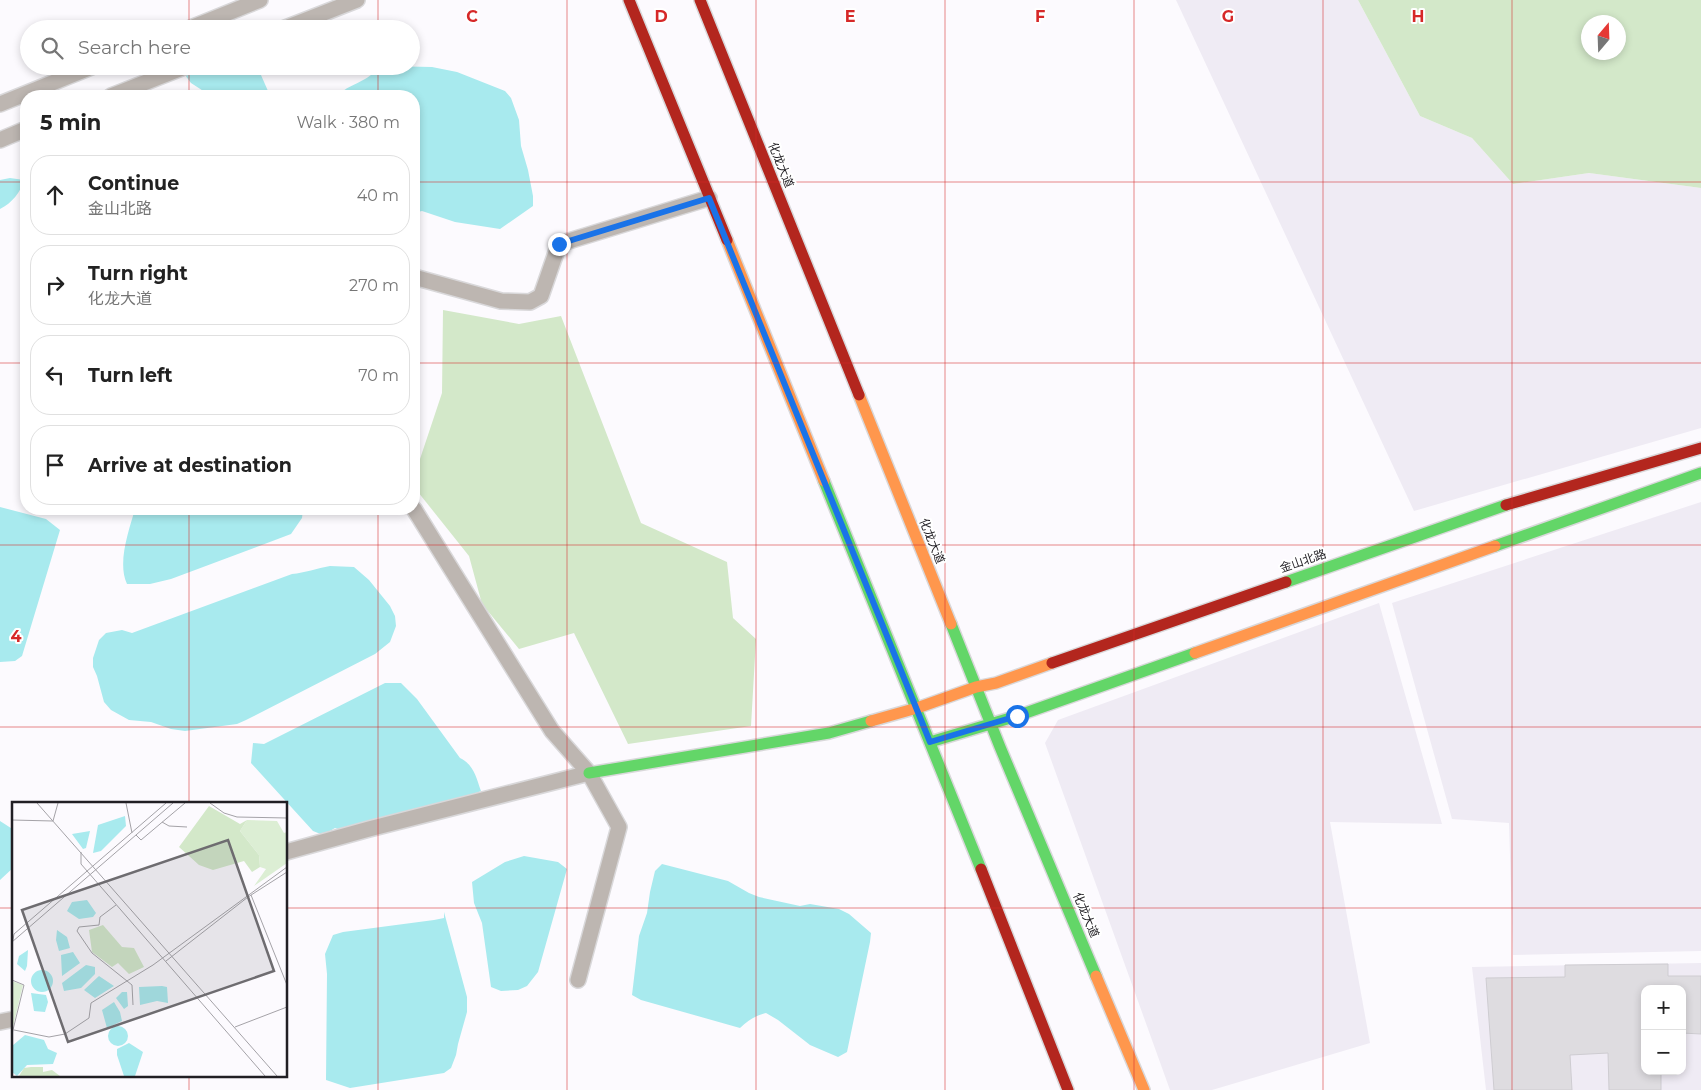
<!DOCTYPE html>
<meta charset="utf-8">
<style>
:root{--surface:#fff;--page:#f2f2f2;--text:#222;--muted:#767676;--line:#e0e0e0}
body{margin:0;font-family:Montserrat,"Noto Sans SC",sans-serif;background:var(--page);color:var(--text)}
.controls{position:absolute;right:15px;bottom:15px;display:grid;overflow:hidden;border-radius:10px;box-shadow:0 2px 8px #0003}
.controls button{width:45px;height:45px;display:grid;place-items:center;padding:0;border:0;border-bottom:1px solid var(--line);background:var(--surface);color:var(--text);font:25px sans-serif}
.compass{position:absolute;left:1581px;top:15px;width:45px;height:45px;border-radius:50%;background:var(--surface);box-shadow:0 2px 8px #0003;rotate:19deg}
.stop{position:absolute;width:15px;height:15px;margin:-11px;border:4px solid #1a73e8;border-radius:50%;background:#fff}
.stop.end{background:#1a73e8;border-color:#fff;box-shadow:0 1px 5px #0008}
.list{margin:0;padding:0;list-style:none}
h2{display:flex;justify-content:space-between;align-items:center;height:65px;margin:0;padding:0 20px;font-size:21px}
h2 small{font-size:16px;font-weight:400;color:var(--muted)}
.list li{display:grid;grid-template-columns:32px 1fr auto;gap:15px;align-items:center;box-sizing:border-box;height:80px;margin:0 10px 10px;padding:0 10px;border:1px solid var(--line);border-radius:20px}
.list b{display:block;font-size:19px;white-space:nowrap}
.list p{margin:0;font-size:16px;white-space:nowrap;color:var(--muted)}
.list em{font-size:16px;font-style:normal;color:var(--muted)}
.icon{flex:none;width:28px;height:28px;fill:none;stroke:currentColor;stroke-width:2;stroke-linecap:round;stroke-linejoin:round}
.map{position:relative;flex:none;width:1701px;height:1090px;overflow:hidden}
.search{position:absolute;background:var(--surface);box-shadow:0 2px 8px #0003;left:20px;top:20px;width:400px;height:55px;display:flex;align-items:center;gap:12px;box-sizing:border-box;padding:0 18px;border-radius:28px;color:var(--muted);font-size:19px}
.panel{position:absolute;background:var(--surface);box-shadow:0 2px 8px #0003;left:20px;top:90px;width:400px;height:425px;border-radius:20px}
.map>svg:first-child{display:block}
.built{fill:#efebf4;fill-rule:evenodd}
.forest{fill:#d3e8c9;fill-rule:evenodd}
.water{fill:#a8eaee}
.building{fill:#dedce0;stroke:#ceccd1}
.lines{fill:none;stroke-linecap:round;stroke-linejoin:round}
.street-casing{stroke:#d9d8da;stroke-width:18}
.fast-casing{stroke:#d9d8da;stroke-width:14}
.slow-casing{stroke:#d9d8da;stroke-width:14}
.jam-casing{stroke:#d9d8da;stroke-width:14}
.street{stroke:#bdb6b1;stroke-width:15}
.fast{stroke:#63d668;stroke-width:11}
.slow{stroke:#ff974d;stroke-width:11}
.jam{stroke:#b3261e;stroke-width:11}
.route{stroke:#1a73e8;stroke-width:6}
.grid{fill:none;stroke:#d62828;stroke-width:1;stroke-opacity:0.55}
.labels{text-anchor:middle;stroke-width:4;stroke-linejoin:round;paint-order:stroke}
.street-label{font-size:12px;fill:#211f24;stroke:#fff}
.inset-road{fill:none;stroke:#a4a2a7;stroke-width:1}
.view{fill:#6e6c70;fill-opacity:0.15;stroke:#6e6c70;stroke-width:2.5}
.inset-edge{fill:none;stroke:#211f24;stroke-width:2.5}
.grid-label{font-size:16px;text-anchor:middle;font-weight:bold;fill:#d62828;stroke:#fff;stroke-width:4;stroke-linejoin:round;paint-order:stroke}
</style>
<div class="map">
<svg width="1701" height="1090" viewBox="0 0 1701 1090">
<rect width="100%" height="100%" fill="#fcfafe"/>
<path class="built" d="M1176,0H1358L1420,116L1472,138L1513,184L1589,173L1701,188V428L1414,511Z
M1701,502V951L1513,955L1509,823L1452,819L1392,603Z
M1379,603L1442,824L1330,822L1370,1043L1212,1090H1170L1045,743L1058,720Z
M1701,963V1090H1486L1472,967ZM1645,989H1682V1071H1645Z"/>
<path class="forest" d="M1358,0H1701V188L1589,173L1513,184L1472,138L1420,116ZM1588,22H1618V52H1588Z
M443,310L519,324L561,316L641,523L727,562L733,618L756,639L751,726L628,744L574,633L519,649L482,604L469,556L414,487V477L442,393Z"/>
<path class="water" d="M182,66H257L268,91L261,96H211L191,83L185,75Z
M385,66L432,67L457,72L505,91L511,98L519,120L521,146L528,170L533,196V206L500,229L455,222L422,211L414,213V96H338C345,87 355,85 365,79C372,75 377,69 385,66Z
M10,178L24,180C21,192 12,203 0,209V180Z
M0,507L46,519L60,530L22,656L15,661L0,662Z
M135,509H303L302,518L291,534L171,579L150,584H127C117,563 129,530 135,509Z
M330,566L354,567L369,580L390,606L395,616L396,626L390,642L375,654L246,720L237,724L185,731L171,729L151,722L129,720L111,710L104,702L97,676L93,667V658L99,640L106,633L122,630L132,633L292,574C305,573 317,568 330,566Z
M385,683H401L417,699L460,758C474,765 476,777 481,791L387,829L344,831L335,828L323,835L313,831L251,763L253,743L264,744Z
M0,821L14,830V867L0,880Z
M524,856L558,862L567,869L538,972L527,986L518,990L501,991L491,987L482,923L474,903L472,882L505,862Z
M662,864L728,881L749,893L759,897L800,906L810,904L839,909L849,914L871,933L870,942L847,1052L838,1057L810,1045L778,1020L766,1013C755,1016 748,1020 740,1028L641,1000L632,995L639,936L647,913L650,892L655,871Z
M444,912L467,997V1012L458,1044L456,1055L451,1068L444,1073L350,1088L326,1080L327,974L325,954L333,935L343,932L434,920L444,918Z"/>
<path class="building" d="M1668,964V976H1701V1034L1682,1033V989H1645V1071H1661V1090H1609L1608,1053L1570,1055L1572,1090H1494L1486,978L1565,977V965Z"/>
<g class="lines">
<g class="street-casing">
<path id="street" d="M188,29L260,0
M283,29L357,0
M111,96L187,66
M0,104L94,66
M0,140L26,129
M414,277L501,301L530,302L541,296L559,244L709,198
M414,509L552,731L589,773L619,827L578,980
M286,852L369,829L589,773
M0,1022L14,1019"/>
</g>
<g class="fast-casing">
<path id="fast" d="M824,481L981,869
M1495,546L1701,473
M1286,582L1506,505
M951,624L1000,747L1096,976
M930,742L1017,716L1195,653
M589,773L829,733L871,721"/>
</g>
<g class="slow-casing">
<path id="slow" d="M727,240L824,481
M859,395L951,624
M1195,653L1495,546
M871,721L917,708L976,687L996,683L1052,663
M1096,976L1144,1090"/>
</g>
<g class="jam-casing">
<path id="jam" d="M629,0L727,240
M700,0L859,395
M1506,505L1701,448
M1052,663L1286,582
M981,869L1068,1090"/>
</g>
<use href="#street" class="street"/>
<use href="#fast" class="fast"/>
<use href="#slow" class="slow"/>
<use href="#jam" class="jam"/>
</g>
<g class="lines">
<path class="route" d="M559,244L709,198L930,742L1017,716"/>
</g>
<path class="grid" d="M189,0V29M378,0V29M567,0V1090M756,0V1090M945,0V1090M1134,0V1090M1323,0V1090M1512,0V1090M189,66V96M378,66V96M0,182H26M414,182H1701M0,363H26M414,363H1701M189,509V804M378,509V1090M0,545H1701M0,727H1701M0,908H14M286,908H1701M189,1076V1090"/>
<g class="labels">
<g class="street-label">
<text transform="translate(781 165) rotate(68)" y="4">化龙大道</text>
<text transform="translate(932 541) rotate(68)" y="4">化龙大道</text>
<text transform="translate(1303 561) rotate(-19)" y="4">金山北路</text>
<text transform="translate(1086 915) rotate(67)" y="4">化龙大道</text>
</g>
</g>
<g transform="translate(12 802)">
<rect width="275" height="275" fill="#fcfafe"/>
<path d="M235,18L265,19L272,31L275,30V61L242,84L254,67L248,65L247,53L228,29ZM0,179L11,183L0,229Z" fill="#dceed4"/>
<path d="M197,4L228,22L235,18L228,29L247,53L248,65L240,70L232,59L201,68L187,63L167,45ZM91,123L110,145L122,146L132,165L117,172L106,161L100,165L80,150L77,128ZM19,265H31V270L40,268L48,274H7L12,266Z" fill="#d3e8c9"/>
<path d="M113,14L114,24L89,49L81,51L86,23ZM78,29L74,46L71,47L60,32ZM75,98L84,111L81,115L67,117L55,109L60,100ZM45,128L55,135L58,146L47,149L44,138ZM16,148L15,164L13,169L5,162L7,154ZM61,150L68,161L50,174L49,153ZM74,163L83,165V172L69,186L52,189L50,181ZM19 179a11 11 0 1 1 22 0a11 11 0 1 1-22 0ZM87,174L102,184L83,196L72,188ZM150,184L155,185L156,201L145,199L128,203L127,185ZM110,190H115L116,204L112,207L104,196ZM19,191L34,193L36,200L33,210L22,209ZM102,200L108,210L110,219L95,226L90,208ZM96 234a10 10 0 1 1 20 0a10 10 0 1 1-20 0ZM13,233L32,238L36,247L45,251L41,262L15,263L5,274L0,270V244ZM117,241L131,250L123,274H112L105,253V247Z" fill="#a8eaee"/>
<path class="inset-road" d="M25,1L265,274M114,1L120,31M198,1L212,11L225,15L275,16M0,18L41,19L46,1M150,20L157,24L175,25M124,33L129,38L173,1M69,50V62L253,274M239,93L275,183M104,103L88,115L87,123L67,125L65,129L80,151L120,183L121,203M1,138L2,132L154,1M0,140L161,1M154,159L236,95L275,70M0,178L12,183L0,232M223,225L275,205M2,228L37,235L53,232L77,216L79,201L141,163L275,65"/>
<path class="view" d="M216,38L262,169L56,240L10,108Z"/>
<rect width="275" height="275" class="inset-edge"/>
</g>
<g class="grid-label">
<text x="472" y="22">C</text>
<text x="661" y="22">D</text>
<text x="850" y="22">E</text>
<text x="1040" y="22">F</text>
<text x="1228" y="22">G</text>
<text x="1418" y="22">H</text>
<text x="16" y="642">4</text>
</g>
</svg>
<div class="controls">
<button>+</button>
<button>−</button>
</div>
<svg class="compass" viewBox="-18 -18 36 36"><path d="M0-13l5 13h-10z" fill="#e53935"/><path d="M0 13l5-13h-10z" fill="#767676"/></svg>
<div class="stop" style="left:1017px;top:716px"></div>
<div class="stop end" style="left:559px;top:244px"></div>
<div class="search"><svg class="icon" aria-label="search" viewBox="0 0 24 24"><circle cx="10" cy="10" r="6"/><path d="M15 15l6 6"/></svg>Search here</div>
<section class="panel">
<h2>5 min<small>Walk · 380 m</small></h2>
<ul class="list">
<li><svg class="icon" aria-label="ahead" viewBox="0 0 24 24"><path d="M12 20V5M6 11l6-6 6 6"/></svg><div><b>Continue</b><p>金山北路</p></div><em>40 m</em></li>
<li><svg class="icon" aria-label="right" viewBox="0 0 24 24"><path d="M7 20v-9h11M14 6l5 5-5 5"/></svg><div><b>Turn right</b><p>化龙大道</p></div><em>270 m</em></li>
<li><svg class="icon" aria-label="left" viewBox="0 0 24 24"><path d="M17 20v-9H6M10 6l-5 5 5 5"/></svg><div><b>Turn left</b></div><em>70 m</em></li>
<li><svg class="icon" aria-label="arrive" viewBox="0 0 24 24"><path d="M6 21V4h12l-3 4 3 4H6"/></svg><div><b>Arrive at destination</b></div></li>
</ul>
</section>
</div>
